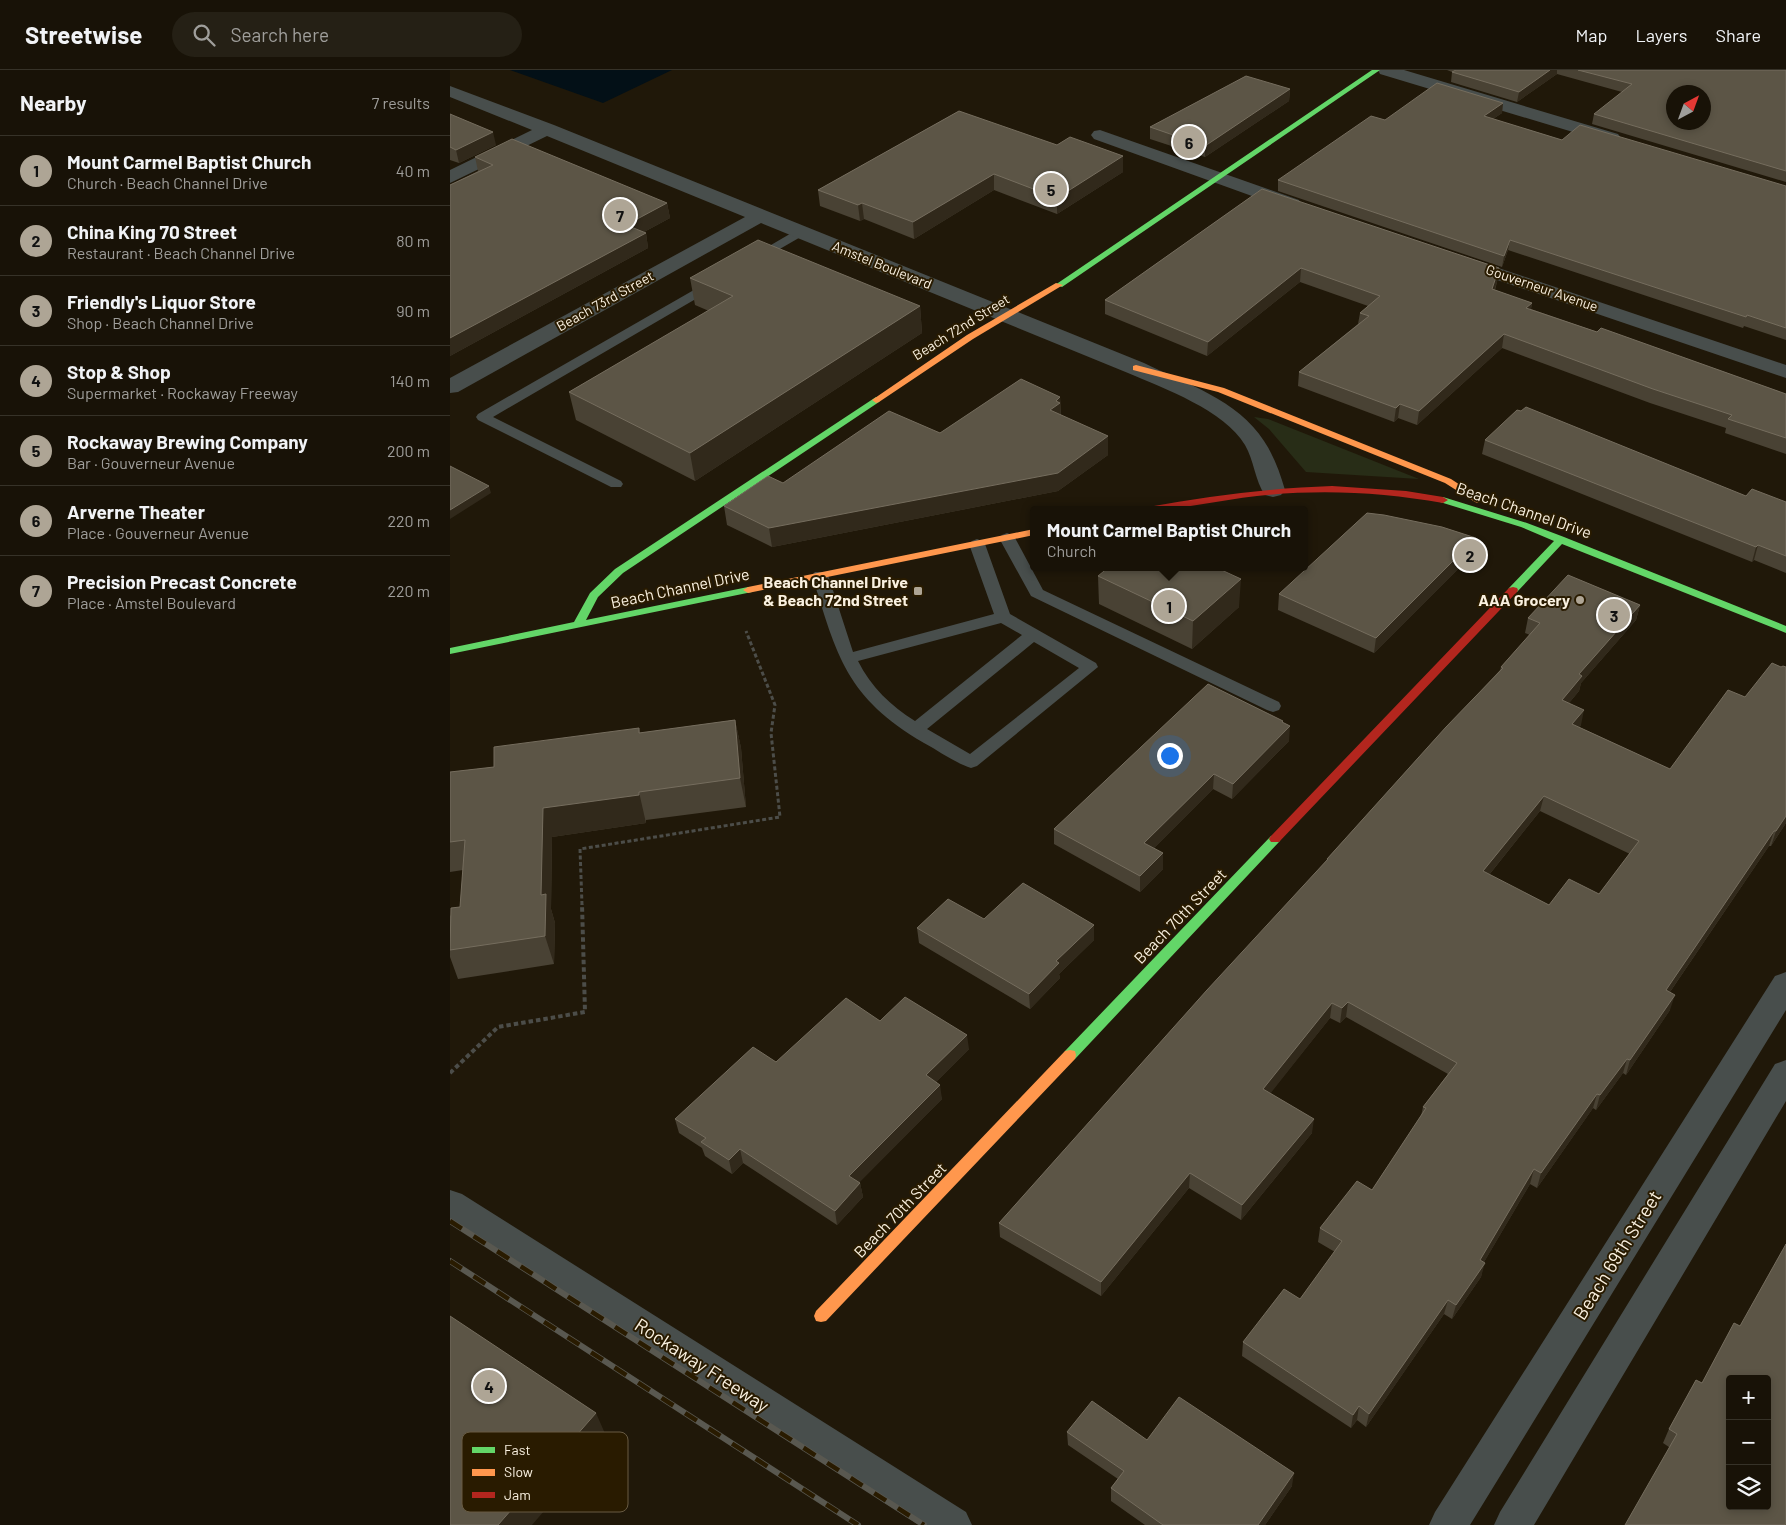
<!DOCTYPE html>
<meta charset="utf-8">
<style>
:root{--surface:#181207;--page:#252015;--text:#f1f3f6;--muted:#9f9e9b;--line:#363228;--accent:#aea595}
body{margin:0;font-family:Barlow,sans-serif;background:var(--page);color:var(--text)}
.controls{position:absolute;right:15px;bottom:15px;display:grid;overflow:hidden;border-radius:5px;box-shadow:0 2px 8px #0003}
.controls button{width:45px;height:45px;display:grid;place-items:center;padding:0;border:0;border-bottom:1px solid var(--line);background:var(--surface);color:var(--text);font:25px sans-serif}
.compass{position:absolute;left:1216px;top:15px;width:45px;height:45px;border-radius:50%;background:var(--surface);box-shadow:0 2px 8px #0003;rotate:41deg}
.you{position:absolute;left:719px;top:685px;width:18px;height:18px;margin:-12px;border:4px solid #fff;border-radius:50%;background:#1a73e8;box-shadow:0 0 0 8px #1a73e833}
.badge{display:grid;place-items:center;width:32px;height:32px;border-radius:50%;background:var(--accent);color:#111;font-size:16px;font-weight:700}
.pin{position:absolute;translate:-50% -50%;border:2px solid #fff;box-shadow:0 1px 5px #0006}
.popup{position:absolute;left:580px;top:436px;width:278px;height:65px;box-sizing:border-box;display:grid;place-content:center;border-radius:5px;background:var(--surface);filter:drop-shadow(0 1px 4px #0005);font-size:16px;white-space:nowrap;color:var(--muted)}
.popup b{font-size:19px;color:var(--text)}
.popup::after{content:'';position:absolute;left:50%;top:100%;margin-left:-10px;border:10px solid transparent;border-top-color:var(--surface)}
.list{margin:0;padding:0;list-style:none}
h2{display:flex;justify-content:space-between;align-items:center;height:65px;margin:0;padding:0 20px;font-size:21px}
h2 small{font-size:16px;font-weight:400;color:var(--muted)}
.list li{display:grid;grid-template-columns:32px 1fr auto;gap:15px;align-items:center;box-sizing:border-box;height:70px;padding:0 20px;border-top:1px solid var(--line)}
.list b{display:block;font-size:19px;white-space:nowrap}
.list p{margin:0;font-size:16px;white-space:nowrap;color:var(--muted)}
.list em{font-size:16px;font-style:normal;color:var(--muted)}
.icon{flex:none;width:28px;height:28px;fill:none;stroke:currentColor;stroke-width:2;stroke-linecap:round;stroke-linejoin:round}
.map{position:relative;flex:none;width:1336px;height:1455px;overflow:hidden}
header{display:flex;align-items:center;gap:30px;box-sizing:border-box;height:70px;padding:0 25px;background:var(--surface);border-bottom:1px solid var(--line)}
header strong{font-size:24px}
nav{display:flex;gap:28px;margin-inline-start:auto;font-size:18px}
.search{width:350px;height:45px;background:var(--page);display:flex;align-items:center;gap:12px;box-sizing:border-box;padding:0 18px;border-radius:28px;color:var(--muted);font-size:19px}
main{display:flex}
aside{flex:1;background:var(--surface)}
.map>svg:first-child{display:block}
.green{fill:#282d17}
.water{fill:#031017}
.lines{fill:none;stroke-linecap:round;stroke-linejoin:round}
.path-far1{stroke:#4c4d49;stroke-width:3;stroke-dasharray:4 2.5;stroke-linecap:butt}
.path{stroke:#4c4d49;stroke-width:4;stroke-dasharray:4.5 3;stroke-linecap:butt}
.lane{fill:#484e4c;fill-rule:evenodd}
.street{fill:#484e4c;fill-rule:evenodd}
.fast{fill:#63d668;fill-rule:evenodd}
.slow{fill:#ff974d;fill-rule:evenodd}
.jam{fill:#b3261e;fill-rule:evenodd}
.rail-casing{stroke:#595850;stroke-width:6}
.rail{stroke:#291b00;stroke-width:4.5;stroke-dasharray:14;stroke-linecap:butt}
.wall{fill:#494234;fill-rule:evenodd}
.shaded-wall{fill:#31291b}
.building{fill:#5c5546;stroke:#756d5e;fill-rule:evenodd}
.poi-dot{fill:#aea595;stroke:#291b00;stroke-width:2}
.labels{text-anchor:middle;stroke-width:4;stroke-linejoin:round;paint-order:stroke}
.far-street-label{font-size:14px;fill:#faf1e0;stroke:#291b00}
.street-label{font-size:16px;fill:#faf1e0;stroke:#291b00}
.poi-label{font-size:16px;font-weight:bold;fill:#faf1e0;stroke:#291b00;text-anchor:end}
.near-street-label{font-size:19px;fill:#faf1e0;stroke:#291b00}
.key{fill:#291b00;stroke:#685b43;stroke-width:1}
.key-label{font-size:14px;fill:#faf1e0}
</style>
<header>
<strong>Streetwise</strong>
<div class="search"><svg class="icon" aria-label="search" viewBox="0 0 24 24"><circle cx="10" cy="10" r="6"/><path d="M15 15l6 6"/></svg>Search here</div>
<nav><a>Map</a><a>Layers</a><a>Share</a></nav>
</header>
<main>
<aside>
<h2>Nearby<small>7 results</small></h2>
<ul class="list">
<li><span class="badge">1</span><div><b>Mount Carmel Baptist Church</b><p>Church · Beach Channel Drive</p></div><em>40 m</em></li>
<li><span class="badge">2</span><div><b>China King 70 Street</b><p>Restaurant · Beach Channel Drive</p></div><em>80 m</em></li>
<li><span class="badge">3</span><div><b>Friendly's Liquor Store</b><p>Shop · Beach Channel Drive</p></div><em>90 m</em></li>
<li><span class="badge">4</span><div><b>Stop &amp; Shop</b><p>Supermarket · Rockaway Freeway</p></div><em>140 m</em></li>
<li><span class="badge">5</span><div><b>Rockaway Brewing Company</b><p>Bar · Gouverneur Avenue</p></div><em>200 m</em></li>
<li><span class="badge">6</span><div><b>Arverne Theater</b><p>Place · Gouverneur Avenue</p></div><em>220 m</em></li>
<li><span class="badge">7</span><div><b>Precision Precast Concrete</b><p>Place · Amstel Boulevard</p></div><em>220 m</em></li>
</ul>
</aside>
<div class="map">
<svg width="1336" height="1455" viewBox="0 0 1336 1455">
<rect width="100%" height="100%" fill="#201809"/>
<path class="green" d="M804,347L818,349L969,409L856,402L819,359Z"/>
<path class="water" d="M60,0H222L153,33Z"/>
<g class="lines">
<path class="path-far1" d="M132,835L130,779L330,747L321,663L325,635L296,561"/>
<path class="path" d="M0,1003L48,957L135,942L132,834"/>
<path class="lane" d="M350,158L354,159L356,162L354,165L309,191H301L299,188Z
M263,209L268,210L269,213L268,216L43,347L171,411L173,414L171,417H161L28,350L26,347L28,344Z
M557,463L562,465L565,468L593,520L829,632L831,636L829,640L823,642L817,640L581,526L549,468L552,465Z
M527,469L532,471L535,474L560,544L646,593L648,597L527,696L521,698C505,693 489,681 474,673C396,627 387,587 362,505L365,502H375L378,505L403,582L544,544L519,474L522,471ZM551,553L572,565L465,651C441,636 421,617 408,591ZM584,572L629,598L520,684L477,659Z"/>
<path class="street" d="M928,0H954L1168,64L1171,68L1168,72L1162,73L1156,72L930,4Z
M0,16L104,55L694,293C735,313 788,330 814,371C824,386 830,403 835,420L831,425L823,427L815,425C805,411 804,390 795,375C774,340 715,319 678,303L311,153L8,322L0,323V308L295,147L97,66L0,113V100L82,60L0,27Z
M650,60L849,130L851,134L849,138L842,140L835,138L644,69L641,65L644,61Z
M1013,186L1336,295V308L1006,196L1003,192L1006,188Z
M1336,902V940L1020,1455H979L985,1442L1325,906Z
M1336,990V1031L1084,1455H1044L1050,1442L1325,994Z
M0,1120L12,1124L516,1442L522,1455H469L0,1152Z"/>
<path class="fast" d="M922,0H930L612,217L605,215Z
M426,327L430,330L429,332L173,503L148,527L136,550L298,517L302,518L303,520L302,522L0,584V578L124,552L140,523L165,499Z
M993,427L1077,453L1114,467L1336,556V563L1112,474L1067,522H1059L1058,520L1059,518L1104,471L1071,457L990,432L988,430Z
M825,765L831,769L829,772L625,989L620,990L615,989L614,985L615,981L821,766Z"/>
<path class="slow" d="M606,213L613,215L523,269L429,332L426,333L422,330L517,265Z
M686,295L774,318L1001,409L1033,430L1028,433L1025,432L995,413L768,322L683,300V296Z
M584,459V465L298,523L293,520L298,517Z
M620,980L625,981L626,985L625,989L376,1251L371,1252L366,1251L364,1246L366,1241L615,981Z"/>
<path class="jam" d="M882,416L956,421L993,427L998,430L993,433C931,422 870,419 807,426C769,430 731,440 693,440L698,437C759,426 820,418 882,416Z
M1063,517L1067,518L1068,520L1067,522L829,772H821L819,769L821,766L1059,518Z"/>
<g class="rail-casing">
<path id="rail" d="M0,1151L474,1455
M0,1191L408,1455"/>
</g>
<use href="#rail" class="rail"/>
</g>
<path class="wall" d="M997,0H1336V112L1142,54L1144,44L1172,22L1107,4L1067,32L1001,12L1002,2Z
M840,19L839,31L755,87L700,69V57Z
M1053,33L1052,43L1043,49L1112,70L1336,116V270L1294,256L1293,258L1058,180L1052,197L828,121V110L935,50Z
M509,41L673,102L607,144L544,120L464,169L414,149L410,151L370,136L368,120Z
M0,44L46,75L9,93L0,90Z
M25,87L217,133L220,148L194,162L196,163L198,178L0,286V115L28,101Z
M812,119L1049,198L1047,212L1045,220L1082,233L1081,239L1147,262L1336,324V384L1275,363L1276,358L1200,333L1052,278L967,355L948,348L944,352L848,316L849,302L908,254L910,243L918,236L850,212L757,286L655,244V230Z
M240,208L470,236L472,263L245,411L126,350L119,322L259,241L245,235Z
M610,327L611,345L658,385L608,421L322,477L277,455L274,436L333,413L490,363Z
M1035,370L1296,426L1336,432V503L1304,490L1302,492L1032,384Z
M1026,468L1024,483L924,583L828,540L829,524Z
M648,506L789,537L742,579L649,534Z
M1190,535L1186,550L1131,613L1129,621L1119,633L1131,655L1129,657L1336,753L1321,776H1319L1220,922V940L1176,1005L1173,1003L1146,1040L1143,1038L1087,1118L1080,1114L1034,1192L1031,1207L1002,1249L994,1244L916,1357L907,1350L901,1358L792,1286L793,1272L850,1229L885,1182L868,1172L870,1158L922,1120L971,1046L973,1037L998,1004L896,947L890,953L880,948L820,1023L862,1063L791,1150L739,1118L651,1226L550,1167L549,1153L876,792L877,789L1050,600L1051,597L1080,565L1075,563L1078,548ZM1090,741L1180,784L1149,824L1099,835L1039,805Z
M285,650L291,678L296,737L196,750V753L102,767L101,839L105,853L104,894L8,909L0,887V846L10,837L13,800L0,802V702L44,697L189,658L190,663Z
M833,653L839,671L782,729L763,719L704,778L713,783V799L690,822L604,774V759Z
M534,849L644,855V870L609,904L610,908L580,939L469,873L467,858Z
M430,951L519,979L486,1012L492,1029L409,1112L410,1113L413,1127L387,1155L293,1093L282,1104L255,1086L252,1078L229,1063L225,1049L326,992Z
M1246,1310L1335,1455L1213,1373L1219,1359Z
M617,1362L697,1370L842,1416L815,1455H695L661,1431V1418L668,1409L618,1375Z"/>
<path class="shaded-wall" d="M1100,0H1107V4L1067,32L1069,22Z
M840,19L839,31L755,87V76Z
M1053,33L1052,43L1032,56L1034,46Z
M43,62L46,75L9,93L6,80Z
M673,86V102L607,144V128Z
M544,104V120L464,169L463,152Z
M217,133L220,148L179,170L176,155Z
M412,133L414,149L410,151L408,135Z
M196,163L198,178L0,286V268Z
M1060,170L1058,180L1052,197L1054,186Z
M851,198L850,212L757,286L758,272Z
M1049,198L1047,212L1040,232L1042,219Z
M1082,233L1079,247L1076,238Z
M470,236L472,263L245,411L240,383Z
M1054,264L1052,278L967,355L969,341Z
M610,327L611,351L600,340L606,331Z
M950,334L948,348L944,352L946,338Z
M658,366V385L608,421L322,477L319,458Z
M39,416L41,423L0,449V440Z
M1026,468L1024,483L924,583L926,568Z
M1308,475L1304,490L1302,492L1306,477Z
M791,509L789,537L742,579L743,551Z
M1190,535L1186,550L1131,613L1129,621L1109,645L1112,630L1129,604Z
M1134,640L1131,655L1118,669L1122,654Z
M285,650L291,678L296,737L290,708Z
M833,651L832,664L840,656L839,671L782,729L783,714Z
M764,704L763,719L694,788V773Z
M189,722L196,753L102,767L101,839L105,853L104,894L95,866L91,825L93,738Z
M1094,726L1090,741L1030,816L1033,801Z
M1336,746V753L1321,776L1326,761Z
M1324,761L1319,776L1211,935L1216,920Z
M713,783V799L690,822V806Z
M644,855V870L609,904L610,908L580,939L579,924L606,891Z
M1225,925L1220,940L1176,1005L1180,990Z
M898,932L896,947L890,953L892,938Z
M882,933L880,948L812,1034L813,1019Z
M517,965L519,979L478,1020L476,1005Z
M1177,989L1173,1003L1146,1040L1150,1025Z
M490,1015L492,1029L402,1120L399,1106Z
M1147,1024L1143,1038L1087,1118L1091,1103Z
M864,1049L862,1063L791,1150L792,1135Z
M290,1079L293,1093L282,1104L279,1090Z
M1084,1099L1080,1114L1027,1204L1030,1190Z
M740,1103L739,1118L651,1226V1212Z
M410,1113L413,1127L387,1155L385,1141Z
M1035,1193L1031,1207L1002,1249L1006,1235Z
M998,1230L994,1244L916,1357L919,1344Z
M909,1336L907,1350L901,1358L903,1345Z
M146,1343L157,1368L82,1455H48Z
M844,1403L842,1416L815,1455H808Z"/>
<path class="building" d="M1006,0H1100L1069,22L1002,2Z
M1128,0H1336V101L1144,44L1182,14ZM1224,22H1254V52H1224Z
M796,6L840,19L755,76L700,57Z
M987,13L1053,33L1034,46L1112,70L1130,55L1336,116V258L1297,245L1296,247L1060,170L1054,186L828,110L921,46L935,50Z
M509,41L607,75L620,67L673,86L607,128L544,104L463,152L412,133L408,135L368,120Z
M0,44L43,62L6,80L0,77Z
M62,69L217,133L176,155L196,163L0,268V115L43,95L25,87Z
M812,119L1049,198L1042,219L1082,233L1076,238L1147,262L1151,258L1336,324V368L1278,349L1282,345L1203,319L1054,264L969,341L950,334L946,338L849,302L919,246L910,243L930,226L851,198L758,272L655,230Z
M308,170L470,236L240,383L119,322L283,226L240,208Z
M571,309L610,327L606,331L610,333L600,340L658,366L608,403L319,458L274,436L318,406L333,413L439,341L490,363Z
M1076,337L1296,426L1302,419L1336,432V486L1308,475L1306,477L1035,370L1067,340L1071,341Z
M0,396L39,416L0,440Z
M917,443L934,445L992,457L1026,468L926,568L829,524Z
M659,497H765L791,509L743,551L648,506Z
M1118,505L1190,535L1129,604L1132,606L1112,630L1134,640L1122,654L1220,699L1278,620L1295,627L1322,593L1331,597L1333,596L1336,597V746L1326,761H1324L1216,920L1225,925L1180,990L1177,989L1150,1025L1147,1024L1091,1103L1084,1099L1030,1190L1035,1193L1006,1235L998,1230L919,1344L909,1336L903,1345L793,1272L834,1219L850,1229L892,1171L870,1158L907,1111L922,1120L976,1038L973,1037L1007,993L898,932L892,938L882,933L813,1019L864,1049L792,1135L740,1103L651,1212L549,1153L757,920L878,789H877L996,657L1053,598L1051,597L1090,553L1078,548ZM1094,726L1189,771L1149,824L1119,809L1099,835L1033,801Z
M758,614L833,651L832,652L840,656L783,714L764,704L694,773L713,783L690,806L604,759Z
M285,650L290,708L189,722V725L93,738L91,825L96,824L95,866L0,880L1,838L10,837L15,770L0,772V702L44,697V677L189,658V663Z
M573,813L644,855L606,891L609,893L579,924L467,858L498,829L534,849Z
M455,927L517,965L476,1005L490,1015L399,1106L410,1113L385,1141L290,1079L279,1090L251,1072L256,1068L225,1049L303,977L326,992L396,928L430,951Z
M1336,1174V1453L1335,1455H1175L1227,1364L1219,1359L1246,1310L1252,1313L1284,1253L1290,1256ZM1280,1309H1317V1436H1280Z
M0,1246L146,1343L48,1455H0Z
M729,1327L844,1403L808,1455H713L661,1418L674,1401L617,1362L642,1331L697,1370Z"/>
<g class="poi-dot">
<rect x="463" y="516" width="10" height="10" rx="2.5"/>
<circle cx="1130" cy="530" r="5"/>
</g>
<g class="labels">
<g class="far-street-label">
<text transform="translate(432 195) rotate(22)" y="5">Amstel Boulevard</text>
<text transform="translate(1092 218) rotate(19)" y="5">Gouverneur Avenue</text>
<text transform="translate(155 231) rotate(-29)" y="5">Beach 73rd Street</text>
<text transform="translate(511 257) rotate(-32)" y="5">Beach 72nd Street</text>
</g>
<g class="street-label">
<text transform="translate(1074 440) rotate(19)" y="6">Beach Channel Drive</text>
<text transform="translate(230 518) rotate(-12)" y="6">Beach Channel Drive</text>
<text transform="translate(730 846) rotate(-46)" y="6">Beach 70th Street</text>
<text transform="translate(450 1140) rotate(-46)" y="6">Beach 70th Street</text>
</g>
<g class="poi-label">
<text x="458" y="518">Beach Channel Drive<tspan x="458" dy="18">&amp; Beach 72nd Street</tspan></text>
<text x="1120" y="536">AAA Grocery</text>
</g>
<g class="near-street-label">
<text transform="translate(1167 1185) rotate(-58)" y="7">Beach 69th Street</text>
<text transform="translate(252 1295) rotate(33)" y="7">Rockaway Freeway</text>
</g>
</g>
<rect x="12" y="1362" width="166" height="80" rx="8" class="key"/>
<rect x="22" y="1377" width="23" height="6" fill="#63d668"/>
<rect x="22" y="1399" width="23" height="7" fill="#ff974d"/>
<rect x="22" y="1422" width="23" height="6" fill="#b3261e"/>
<g class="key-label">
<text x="54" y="1385">Fast</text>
<text x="54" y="1407">Slow</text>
<text x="54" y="1430">Jam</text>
</g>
</svg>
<div class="controls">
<button>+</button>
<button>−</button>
<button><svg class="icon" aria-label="layers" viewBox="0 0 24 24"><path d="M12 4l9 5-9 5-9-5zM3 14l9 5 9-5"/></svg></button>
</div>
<svg class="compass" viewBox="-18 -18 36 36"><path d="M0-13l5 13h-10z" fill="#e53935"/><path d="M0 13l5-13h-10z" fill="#9f9e9b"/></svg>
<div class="you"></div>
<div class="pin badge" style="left:719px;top:536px">1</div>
<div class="popup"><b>Mount Carmel Baptist Church</b>Church</div>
<div class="pin badge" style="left:1020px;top:485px">2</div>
<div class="pin badge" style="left:1164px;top:545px">3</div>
<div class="pin badge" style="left:39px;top:1316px">4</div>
<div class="pin badge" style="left:601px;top:119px">5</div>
<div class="pin badge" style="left:739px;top:72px">6</div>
<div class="pin badge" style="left:170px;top:145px">7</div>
</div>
</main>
